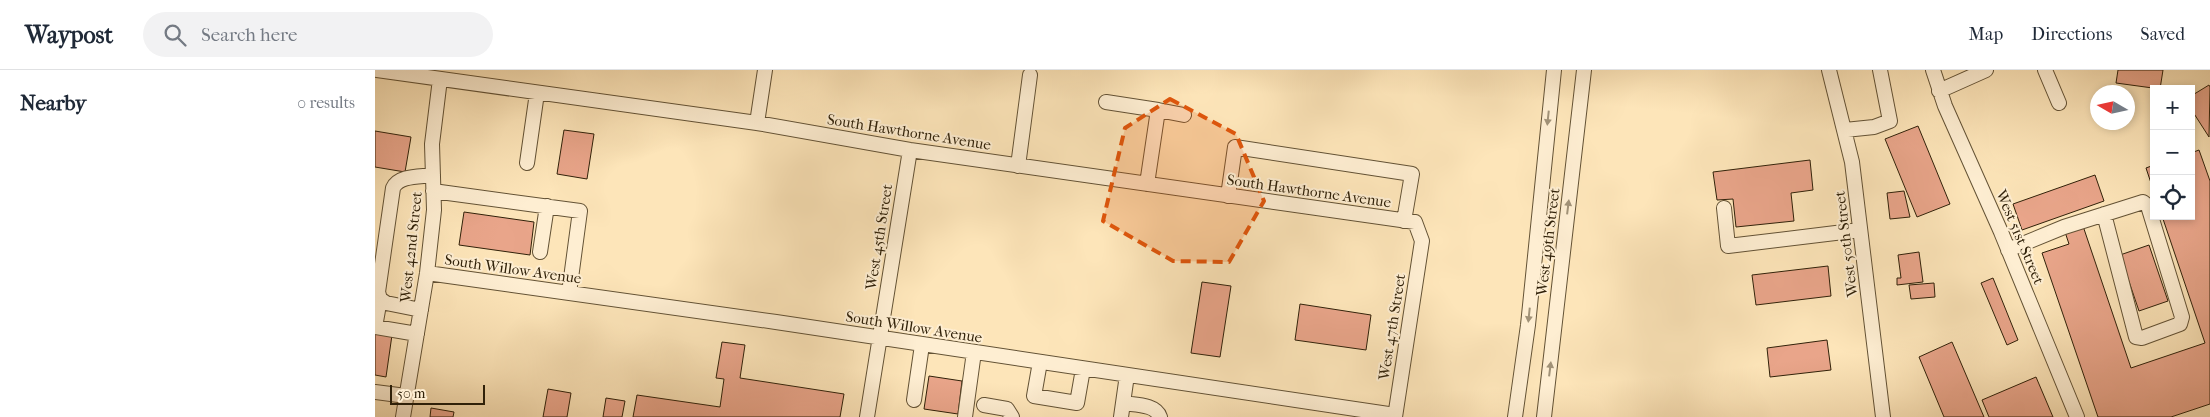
<!DOCTYPE html>
<meta charset="utf-8">
<style>
:root{--surface:#fff;--page:#f2f2f3;--text:#1f2937;--muted:#747a83;--line:#e0e1e3}
body{margin:0;font-family:"IM FELL French Canon",serif;background:var(--page);color:var(--text)}
.controls{position:absolute;right:15px;top:15px;display:grid;overflow:hidden;border-radius:0px;box-shadow:0 2px 8px #0003}
.controls button{width:45px;height:45px;display:grid;place-items:center;padding:0;border:0;border-bottom:1px solid var(--line);background:var(--surface);color:var(--text);font:25px sans-serif}
.compass{position:absolute;left:1715px;top:15px;width:45px;height:45px;border-radius:50%;background:var(--surface);box-shadow:0 2px 8px #0003;rotate:279deg}
.scale{position:absolute;left:15px;bottom:12px;width:95px;box-sizing:border-box;padding-left:5px;border:2px solid #302109;border-top:0;font-size:14px;line-height:18px;white-space:nowrap;color:#302109;-webkit-text-stroke:4px #feeed2;paint-order:stroke}
.list{margin:0;padding:0;list-style:none}
h2{display:flex;justify-content:space-between;align-items:center;height:65px;margin:0;padding:0 20px;font-size:21px}
h2 small{font-size:16px;font-weight:400;color:var(--muted)}
.icon{flex:none;width:28px;height:28px;fill:none;stroke:currentColor;stroke-width:2;stroke-linecap:round;stroke-linejoin:round}
.map{position:relative;flex:none;width:1835px;height:347px;overflow:hidden}
header{display:flex;align-items:center;gap:30px;box-sizing:border-box;height:70px;padding:0 25px;background:var(--surface);border-bottom:1px solid var(--line)}
header strong{font-size:24px}
nav{display:flex;gap:28px;margin-inline-start:auto;font-size:18px}
.search{width:350px;height:45px;background:var(--page);display:flex;align-items:center;gap:12px;box-sizing:border-box;padding:0 18px;border-radius:28px;color:var(--muted);font-size:19px}
main{display:flex}
aside{flex:1;background:var(--surface)}
.map>svg:first-child{display:block}
.building{fill:#e9a58a;stroke:#302109}
.lines{fill:none;stroke-linecap:round;stroke-linejoin:round}
.minor-casing{stroke:#635235;stroke-width:16}
.minor{stroke:#feeed2;stroke-width:14}
.oneway{fill:#a19278}
.marked{fill:#df560c;fill-opacity:0.2;stroke:#df560c;stroke-width:4;stroke-dasharray:10 6;stroke-linejoin:round}
.labels{text-anchor:middle;stroke-width:4;stroke-linejoin:round;paint-order:stroke}
.street-label{font-size:15px;fill:#302109;stroke:#feeed2}
</style>
<header>
<strong>Waypost</strong>
<div class="search"><svg class="icon" aria-label="search" viewBox="0 0 24 24"><circle cx="10" cy="10" r="6"/><path d="M15 15l6 6"/></svg>Search here</div>
<nav><a>Map</a><a>Directions</a><a>Saved</a></nav>
</header>
<main>
<aside>
<h2>Nearby<small>0 results</small></h2>
<ul class="list">
</ul>
</aside>
<div class="map">
<svg width="1835" height="347" viewBox="0 0 1835 347">
<rect width="100%" height="100%" fill="#fde5b9"/>
<filter id="stains"><feTurbulence type="fractalNoise" baseFrequency=".004" numOctaves="4"/><feColorMatrix values="0 0 0 0 .2 0 0 0 0 .09 0 0 0 0 .02 0 0 0 .5 -.17"/></filter>
<radialGradient id="worn" r=".72"><stop offset=".6" stop-color="#630" stop-opacity="0"/><stop offset="1" stop-color="#630" stop-opacity=".3"/></radialGradient>
<path class="building" d="M1743,0H1788L1785,19L1741,13Z
M1834,15L1835,17L1834,67L1816,39V26Z
M1543,56L1575,134L1542,147L1510,69Z
M189,60L219,64L212,109L182,104Z
M0,61L36,67L30,102L0,97Z
M1824,80L1835,111V334L1796,347H1723L1667,183L1694,174L1690,162L1708,156L1756,298L1830,273L1787,146H1816V83Z
M1435,90L1438,120L1416,123L1419,151L1361,157L1358,129L1342,130L1338,102Z
M1779,95V122L1771,98Z
M1720,105L1729,131L1647,160L1638,134Z
M1529,121L1535,147L1515,149L1512,123Z
M89,142L159,152L155,185L84,175Z
M1774,175L1793,231L1764,241L1745,185Z
M1544,182L1548,212L1522,215V208H1526L1523,185Z
M1453,196L1456,226L1381,235L1377,205Z
M1618,208L1643,270L1632,275L1606,213Z
M827,212L856,216L845,287L816,283Z
M1559,213L1560,227L1536,229L1534,215Z
M925,234L996,245L991,280L920,270Z
M0,262L17,265L11,307L0,305Z
M1452,270L1456,300L1395,307L1392,278Z
M347,272L370,275L365,308L469,324L465,347H258L262,325L345,337L349,309L341,308Z
M1577,272L1609,347H1569L1544,287Z
M554,306L587,311L583,344L549,339Z
M1661,307L1678,347H1614L1607,330Z
M173,319L196,323L192,347H168Z
M231,328L250,331L247,347H228Z
M56,338L79,342L78,347H55Z"/>
<g class="lines">
<g class="minor-casing">
<path id="minor" d="M2,0L382,53L535,80L1040,152L1047,171L1020,347
M1454,0L1477,92L1508,347
M1558,0L1570,36L1626,162L1702,347
M1670,0L1684,33
M1564,21L1611,0
M731,32L783,40L772,114
M783,40L809,45
M382,53L390,0
M1470,60L1499,57L1515,51L1505,0
M152,93L162,23
M643,96L655,5
M58,121L205,141L194,223
M853,126L860,77L1037,104L1029,151
M1349,138L1353,176L1485,160
M1633,180L1689,157L1768,132L1773,136L1807,247L1805,254L1767,268L1761,267L1729,144
M165,182L172,136
M52,203L401,252L1020,345
M46,240L11,233L5,229L3,222L18,118C24,105 45,107 58,105
M0,257L42,264
M0,257L5,229
M665,292L659,326L702,333L708,299
M752,305L748,333C760,335 781,334 785,347
M0,322L31,326
M539,330L547,275
M609,335L632,339L637,347
M28,347L52,203L59,140L57,74L65,9
M492,347L535,80
M590,347L599,282
M746,347L748,333
M1140,347L1153,255L1179,0
M1169,347L1209,0"/>
</g>
<use href="#minor" class="minor"/>
</g>
<defs><path id="oneway-solid" d="M-6-.8H1V-3.2L6.5 0L1 3.2V.8H-6Z" transform="scale(1.25)"/></defs>
<g class="oneway">
<use href="#oneway-solid" transform="translate(1173 48) rotate(96)"/>
<use href="#oneway-solid" transform="translate(1193 137) rotate(-83)"/>
<use href="#oneway-solid" transform="translate(1154 245) rotate(96)"/>
<use href="#oneway-solid" transform="translate(1175 299) rotate(-83)"/>
</g>
<path class="marked" d="M795,29L861,64L889,131L854,192L798,191L728,151L750,58Z"/>
<g class="labels">
<g class="street-label">
<text transform="translate(534 62) rotate(9)" y="5">South Hawthorne Avenue</text>
<text transform="translate(934 121) rotate(8)" y="5">South Hawthorne Avenue</text>
<text transform="translate(504 167) rotate(-81)" y="5">West 45th Street</text>
<text transform="translate(1645 167) rotate(67)" y="5">West 51st Street</text>
<text transform="translate(1173 172) rotate(-83)" y="5">West 49th Street</text>
<text transform="translate(1471 174) rotate(-97)" y="5">West 50th Street</text>
<text transform="translate(36 177) rotate(-84)" y="5">West 42nd Street</text>
<text transform="translate(138 199) rotate(8)" y="5">South Willow Avenue</text>
<text transform="translate(539 257) rotate(9)" y="5">South Willow Avenue</text>
<text transform="translate(1017 257) rotate(-81)" y="5">West 47th Street</text>
</g>
</g>
<rect width="100%" height="100%" filter="url(#stains)"/>
<rect width="100%" height="100%" fill="url(#worn)"/>
</svg>
<div class="controls">
<button>+</button>
<button>−</button>
<button><svg class="icon" aria-label="locate" viewBox="0 0 24 24"><circle cx="12" cy="12" r="6"/><path d="M12 2v4M12 18v4M2 12h4M18 12h4"/></svg></button>
</div>
<svg class="compass" viewBox="-18 -18 36 36"><path d="M0-13l5 13h-10z" fill="#e53935"/><path d="M0 13l5-13h-10z" fill="#747a83"/></svg>
<div class="scale">50 m</div>
</div>
</main>
